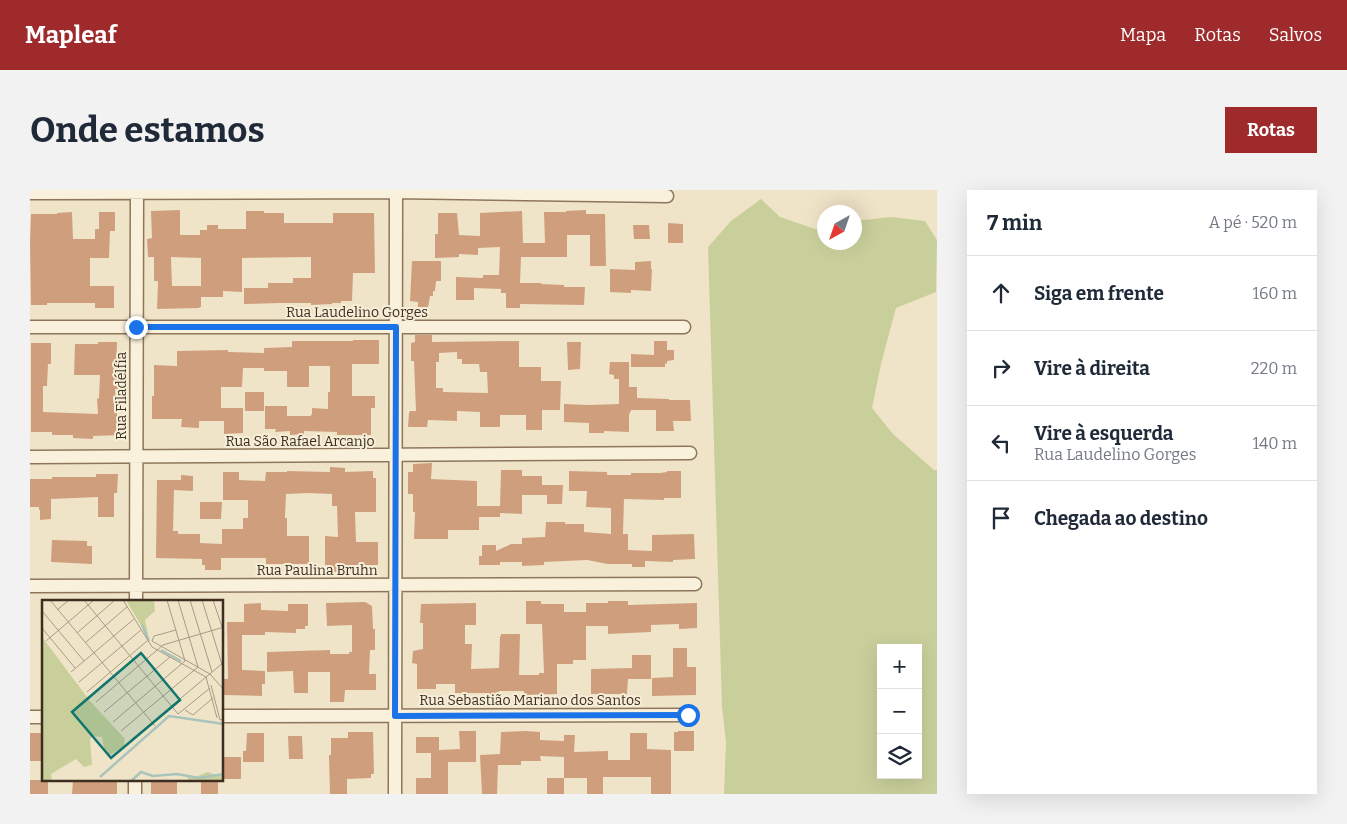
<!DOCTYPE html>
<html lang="pt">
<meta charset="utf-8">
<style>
:root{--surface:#fff;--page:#f2f2f3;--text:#1f2937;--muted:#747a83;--line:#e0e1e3;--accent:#9e2a2b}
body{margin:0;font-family:Bitter,serif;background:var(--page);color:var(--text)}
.controls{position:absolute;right:15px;bottom:15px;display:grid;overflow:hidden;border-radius:0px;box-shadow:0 5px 20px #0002}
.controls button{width:45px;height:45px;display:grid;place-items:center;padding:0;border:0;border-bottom:1px solid var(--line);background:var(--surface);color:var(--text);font:25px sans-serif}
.compass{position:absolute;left:787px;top:15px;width:45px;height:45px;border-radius:50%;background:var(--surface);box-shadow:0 5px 20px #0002;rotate:220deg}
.stop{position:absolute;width:15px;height:15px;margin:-11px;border:4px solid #1a73e8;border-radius:50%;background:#fff}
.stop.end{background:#1a73e8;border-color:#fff;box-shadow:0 1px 5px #0008}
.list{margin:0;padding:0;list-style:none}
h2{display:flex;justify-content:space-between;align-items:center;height:65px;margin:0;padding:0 20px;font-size:21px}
h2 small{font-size:16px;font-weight:400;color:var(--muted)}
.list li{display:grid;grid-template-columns:32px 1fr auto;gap:15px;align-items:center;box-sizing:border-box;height:75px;padding:0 20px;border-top:1px solid var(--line)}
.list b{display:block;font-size:19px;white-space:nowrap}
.list p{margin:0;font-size:16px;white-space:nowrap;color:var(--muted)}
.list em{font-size:16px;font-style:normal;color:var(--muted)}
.icon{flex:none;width:28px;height:28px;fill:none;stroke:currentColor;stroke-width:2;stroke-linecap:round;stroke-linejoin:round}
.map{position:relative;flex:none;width:907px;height:604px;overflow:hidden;border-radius:0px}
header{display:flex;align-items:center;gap:30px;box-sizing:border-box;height:70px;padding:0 25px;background:var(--accent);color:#fff}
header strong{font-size:24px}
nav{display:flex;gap:28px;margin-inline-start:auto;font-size:18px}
.intro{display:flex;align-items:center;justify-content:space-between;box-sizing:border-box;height:120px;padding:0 30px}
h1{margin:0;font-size:35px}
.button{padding:12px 22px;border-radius:0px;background:var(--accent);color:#fff;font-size:18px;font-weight:700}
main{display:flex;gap:30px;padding:0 30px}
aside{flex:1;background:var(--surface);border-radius:0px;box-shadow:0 5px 20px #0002}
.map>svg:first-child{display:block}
.green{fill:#c9cf9b;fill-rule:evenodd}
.building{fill:#cf9f7d;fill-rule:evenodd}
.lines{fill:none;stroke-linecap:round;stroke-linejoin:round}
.minor-casing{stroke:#8d765c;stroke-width:15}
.minor{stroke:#faf1dc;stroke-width:12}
.route{stroke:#1a73e8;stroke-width:6}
.labels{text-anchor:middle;stroke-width:4;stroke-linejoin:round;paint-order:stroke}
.street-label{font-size:14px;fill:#3d2e20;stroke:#f7eed8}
.inset-river{fill:none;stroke:#a9c4bc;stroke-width:2.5}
.inset-road{fill:none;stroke:#a89b85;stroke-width:1}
.view{fill:#0f766e;fill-opacity:0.15;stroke:#0f766e;stroke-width:2.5}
.inset-edge{fill:none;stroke:#3d2e20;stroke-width:2.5}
</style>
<header>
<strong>Mapleaf</strong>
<nav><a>Mapa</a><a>Rotas</a><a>Salvos</a></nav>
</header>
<div class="intro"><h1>Onde estamos</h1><a class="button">Rotas</a></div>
<main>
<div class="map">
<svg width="907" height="604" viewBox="0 0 907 604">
<rect width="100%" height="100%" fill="#f0e4c8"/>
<path class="green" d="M731,9L750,27L785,39L794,37V52H824L825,31L861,27L895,31L907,50L906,102L866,118L851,174L842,218L863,244L904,280H907V604H694L696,552L692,517L678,57L701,31ZM851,458H888V585H851Z"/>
<path class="building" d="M150,20V45H170V40H177V35H188V39H216V21H234V23H254V33H303V23H344L345,83H323L322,111H311V113H302V114L281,115V113H251L214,114V98H238V93H263V88H281V67L212,68V102L193,101V107H171V117L168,118L127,119L128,91H124V67H118L117,49L122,48L121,21ZM141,67L171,68V96H142Z
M556,20V24H575L576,76H560V45H537V67H491L490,93H511V94L534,95V97H555L554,115L490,114V118H476V103H471V99L444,98V110H426V87L453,88V85H469L470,57L448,58V65L429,64V67L405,68V44H408V23H427L429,45L450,46V23L492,21L493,53H515L514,22H536V21Z
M42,22L43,49H65V39H69V22H85V41H80L79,68H60V96H84V118H65V113H17V115H1L0,52L1,24H27V23Z
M638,33L653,34V53H638Z
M603,35H619L620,49H604Z
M382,71H411V91H406L405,101H403V106H400L398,117H388V112L380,111Z
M621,71V79H622L621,101L601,100V103L580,102V79L605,80V72Z
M385,145H402V152L489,151V177H511V191H531L530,220H512V240H496V225H470V237H450V222L427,221V231L398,230L397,237H378L379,223L380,221H386L384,171H381V153L385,152ZM427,162V169H432V174H449L450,182H457L458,203L413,202V198H406V172H409V163Z
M323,150H349V174H322V206H345V218H341V245H307V242L274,241V244L260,245V241L245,242L246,239H235V216H257V226H281V224L282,225V218L298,219V202H300V176H279V197H257V181H234V178H213L212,197H191V218H213V243L194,244V231H169V238L151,237L152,229H122V206H124V175L147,176V161L198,160V162L234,163V158L262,157V151H323Z
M624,151H637V160H644V170L637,171V174L635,173V177H601V164L624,165Z
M68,152H87L86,181H89V199H85L87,225H89V245L63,246V249L43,248V245H22V242H1V153H21V174H18L17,196H13V222L68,224L67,209L69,208L70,185H44L45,154H68Z
M537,152H551L550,179L538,180Z
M580,172H599V197H607V208L639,209V210H660L661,231H643L644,241H626V220H601L600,223L599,224V242L574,241V243H559V233L534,232V214L559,215L589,214V189H584V185L579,184Z
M215,202H234V221H215Z
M402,273L401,289L447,291V316H470L471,280H492V286H512V295H533L532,314H517V305H492V324L470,323V327H449V340H418V349H384L385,322H383V304H378V282H383V274Z
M300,277L315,278V282L343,281V288H346V322H325L326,352H348V375H321V382H300V375H295V346L308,347L307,316H302V304L279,303L256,304L255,328H257V346H279V374H236V368H191V380H175V375H172V369L126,368L127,290H151V285L163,286V301L144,300L143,341H148V344H170V353L192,354V339H213V328H218V310H193V282H209V290L235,291L236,282H257V281L300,282Z
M539,281L577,282V285H601V283H630L637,282V281H651V308H634V310L594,309L593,344H598V360L622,361V345L664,344L665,369L643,370V372L615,371V377H602V374H578L557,370L514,372V375L492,376V372H470V375H449V366H452V355H466V361L481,354H492V348L515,347L516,332H535V334H554V342L581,344V318L556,317L557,301H539Z
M66,284H88L87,303H84V327H68V307L21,309V329L10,330V320H9V317H0V289H22V287H66Z
M170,312H192L191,329H170Z
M22,350L57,351V356H62V374L21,372Z
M496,411H511V414H534V422H556V413H578V411H598V415L667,413V438L649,439V434L621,435V442L578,444V436H556V470H543V474H527V504L494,505V501H469V508H457V503H425V494H406V499H387V474L382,473L383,461L393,459V433H390L391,414L446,413V435H435V454H442L441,479L469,478L470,446H471V444H490L489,485H509V483H514L512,434H496Z
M335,412L342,416L343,439H345V460H340L339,484H346V500H315L314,512H300V482H278V503H264L263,481L237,482V462L300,460V464H319V462H322V435L297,436L296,413Z
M231,413V420L258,421V414H278V436H275V439H266V443L235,442V445H212V480L235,481V494H232V506L194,505V489H198L197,432H214V414Z
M643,458H657V477H666V505L622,506V488L643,487Z
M602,465H621V489H598L597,504H561V479L602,478Z
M429,541H446V572H418V604H386V588H401V563H386V547H409V560L430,559Z
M496,541L510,542V550L534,551V545H545L544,562L578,561V570H600V543H617V559L641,560V604H621V587H573V604H557V588H534V567L510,566L511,571H491V575H468L467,604H452L450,565L470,564L471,542Z
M648,541H664V561H644V542H648Z
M318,542H343L344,584H341V588L317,589V604H300L299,565H301V548H318Z
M0,543H14V571H0Z
M217,543H234V572H213V561H216Z
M258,546H272L273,569H259Z
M192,567H211V589H192Z
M517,588H534V604H517Z
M0,590H14V592H18V604H0Z
M43,590H87V604H42Z
M121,590H147V604H121Z
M171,590H188V604H171Z"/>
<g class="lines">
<g class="minor-casing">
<path id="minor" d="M0,3L366,2L637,6
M0,137H654
M0,267L660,263
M0,396L665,394
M106,412L107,0
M192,526L658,525
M0,527H14
M105,604V590
M365,604L366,0"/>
</g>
<use href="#minor" class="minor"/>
</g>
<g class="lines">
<path class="route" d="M106,137H366L365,526L658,525"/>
</g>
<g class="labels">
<g class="street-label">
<text x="327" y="127">Rua Laudelino Gorges</text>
<text transform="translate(91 206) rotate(-90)" y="5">Rua Filadélfia</text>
<text x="270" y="256">Rua São Rafael Arcanjo</text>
<text x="287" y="385">Rua Paulina Bruhn</text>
<text x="500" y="515">Rua Sebastião Mariano dos Santos</text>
</g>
</g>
<g transform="translate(12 410)">
<rect width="181" height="181" fill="#f0e4c8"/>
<path d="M84,0H112L113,11L103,20L107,39ZM0,37L48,101L83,139L82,146L68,155L63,153L60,137L51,136L48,139L50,165L42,167L34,159L9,174L10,181H0ZM165,172L181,177V181H147L145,177L152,178Z" fill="#c9cf9b"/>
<path class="inset-river" d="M100,25L107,41M119,50L139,61M58,177L127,116L182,124M89,181L99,172L111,176L135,174L157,178L182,174"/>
<path class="inset-road" d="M8,0L113,126M42,0L136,114L168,88M81,0L110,47L164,77L175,118M148,0L170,72M160,0L182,71M171,0L182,33M15,10L27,0M0,11L42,61M0,28L33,68M134,30L112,36L110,41L168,74L182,90M35,33L73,0M4,41L52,0M43,43L85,7M29,72L92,19M37,82L99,30M169,85L178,120L182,119M45,92L105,41M54,102L121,45L182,27M143,110L151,115L171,98M62,112L128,57M71,122L143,61L125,0M79,131L156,67L136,0M89,140L182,62"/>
<path class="view" d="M99,53L138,100L69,158L30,112Z"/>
<rect width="181" height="181" class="inset-edge"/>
</g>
</svg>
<div class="controls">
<button>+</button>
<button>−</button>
<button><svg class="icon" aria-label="layers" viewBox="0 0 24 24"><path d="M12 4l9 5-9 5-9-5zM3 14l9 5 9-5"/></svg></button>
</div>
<svg class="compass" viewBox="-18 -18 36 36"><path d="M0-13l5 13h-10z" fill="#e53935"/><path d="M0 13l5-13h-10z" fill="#747a83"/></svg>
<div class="stop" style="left:658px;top:525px"></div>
<div class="stop end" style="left:106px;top:137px"></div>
</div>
<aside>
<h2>7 min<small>A pé · 520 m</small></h2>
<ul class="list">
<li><svg class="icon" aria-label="ahead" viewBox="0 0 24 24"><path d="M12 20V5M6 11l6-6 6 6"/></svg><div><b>Siga em frente</b></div><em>160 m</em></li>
<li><svg class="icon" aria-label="right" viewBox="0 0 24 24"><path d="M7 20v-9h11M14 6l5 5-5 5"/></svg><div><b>Vire à direita</b></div><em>220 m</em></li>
<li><svg class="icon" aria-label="left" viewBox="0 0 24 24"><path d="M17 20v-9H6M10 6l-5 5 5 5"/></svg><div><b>Vire à esquerda</b><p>Rua Laudelino Gorges</p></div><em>140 m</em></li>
<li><svg class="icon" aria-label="arrive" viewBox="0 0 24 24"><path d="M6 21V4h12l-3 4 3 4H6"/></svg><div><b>Chegada ao destino</b></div></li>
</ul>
</aside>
</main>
